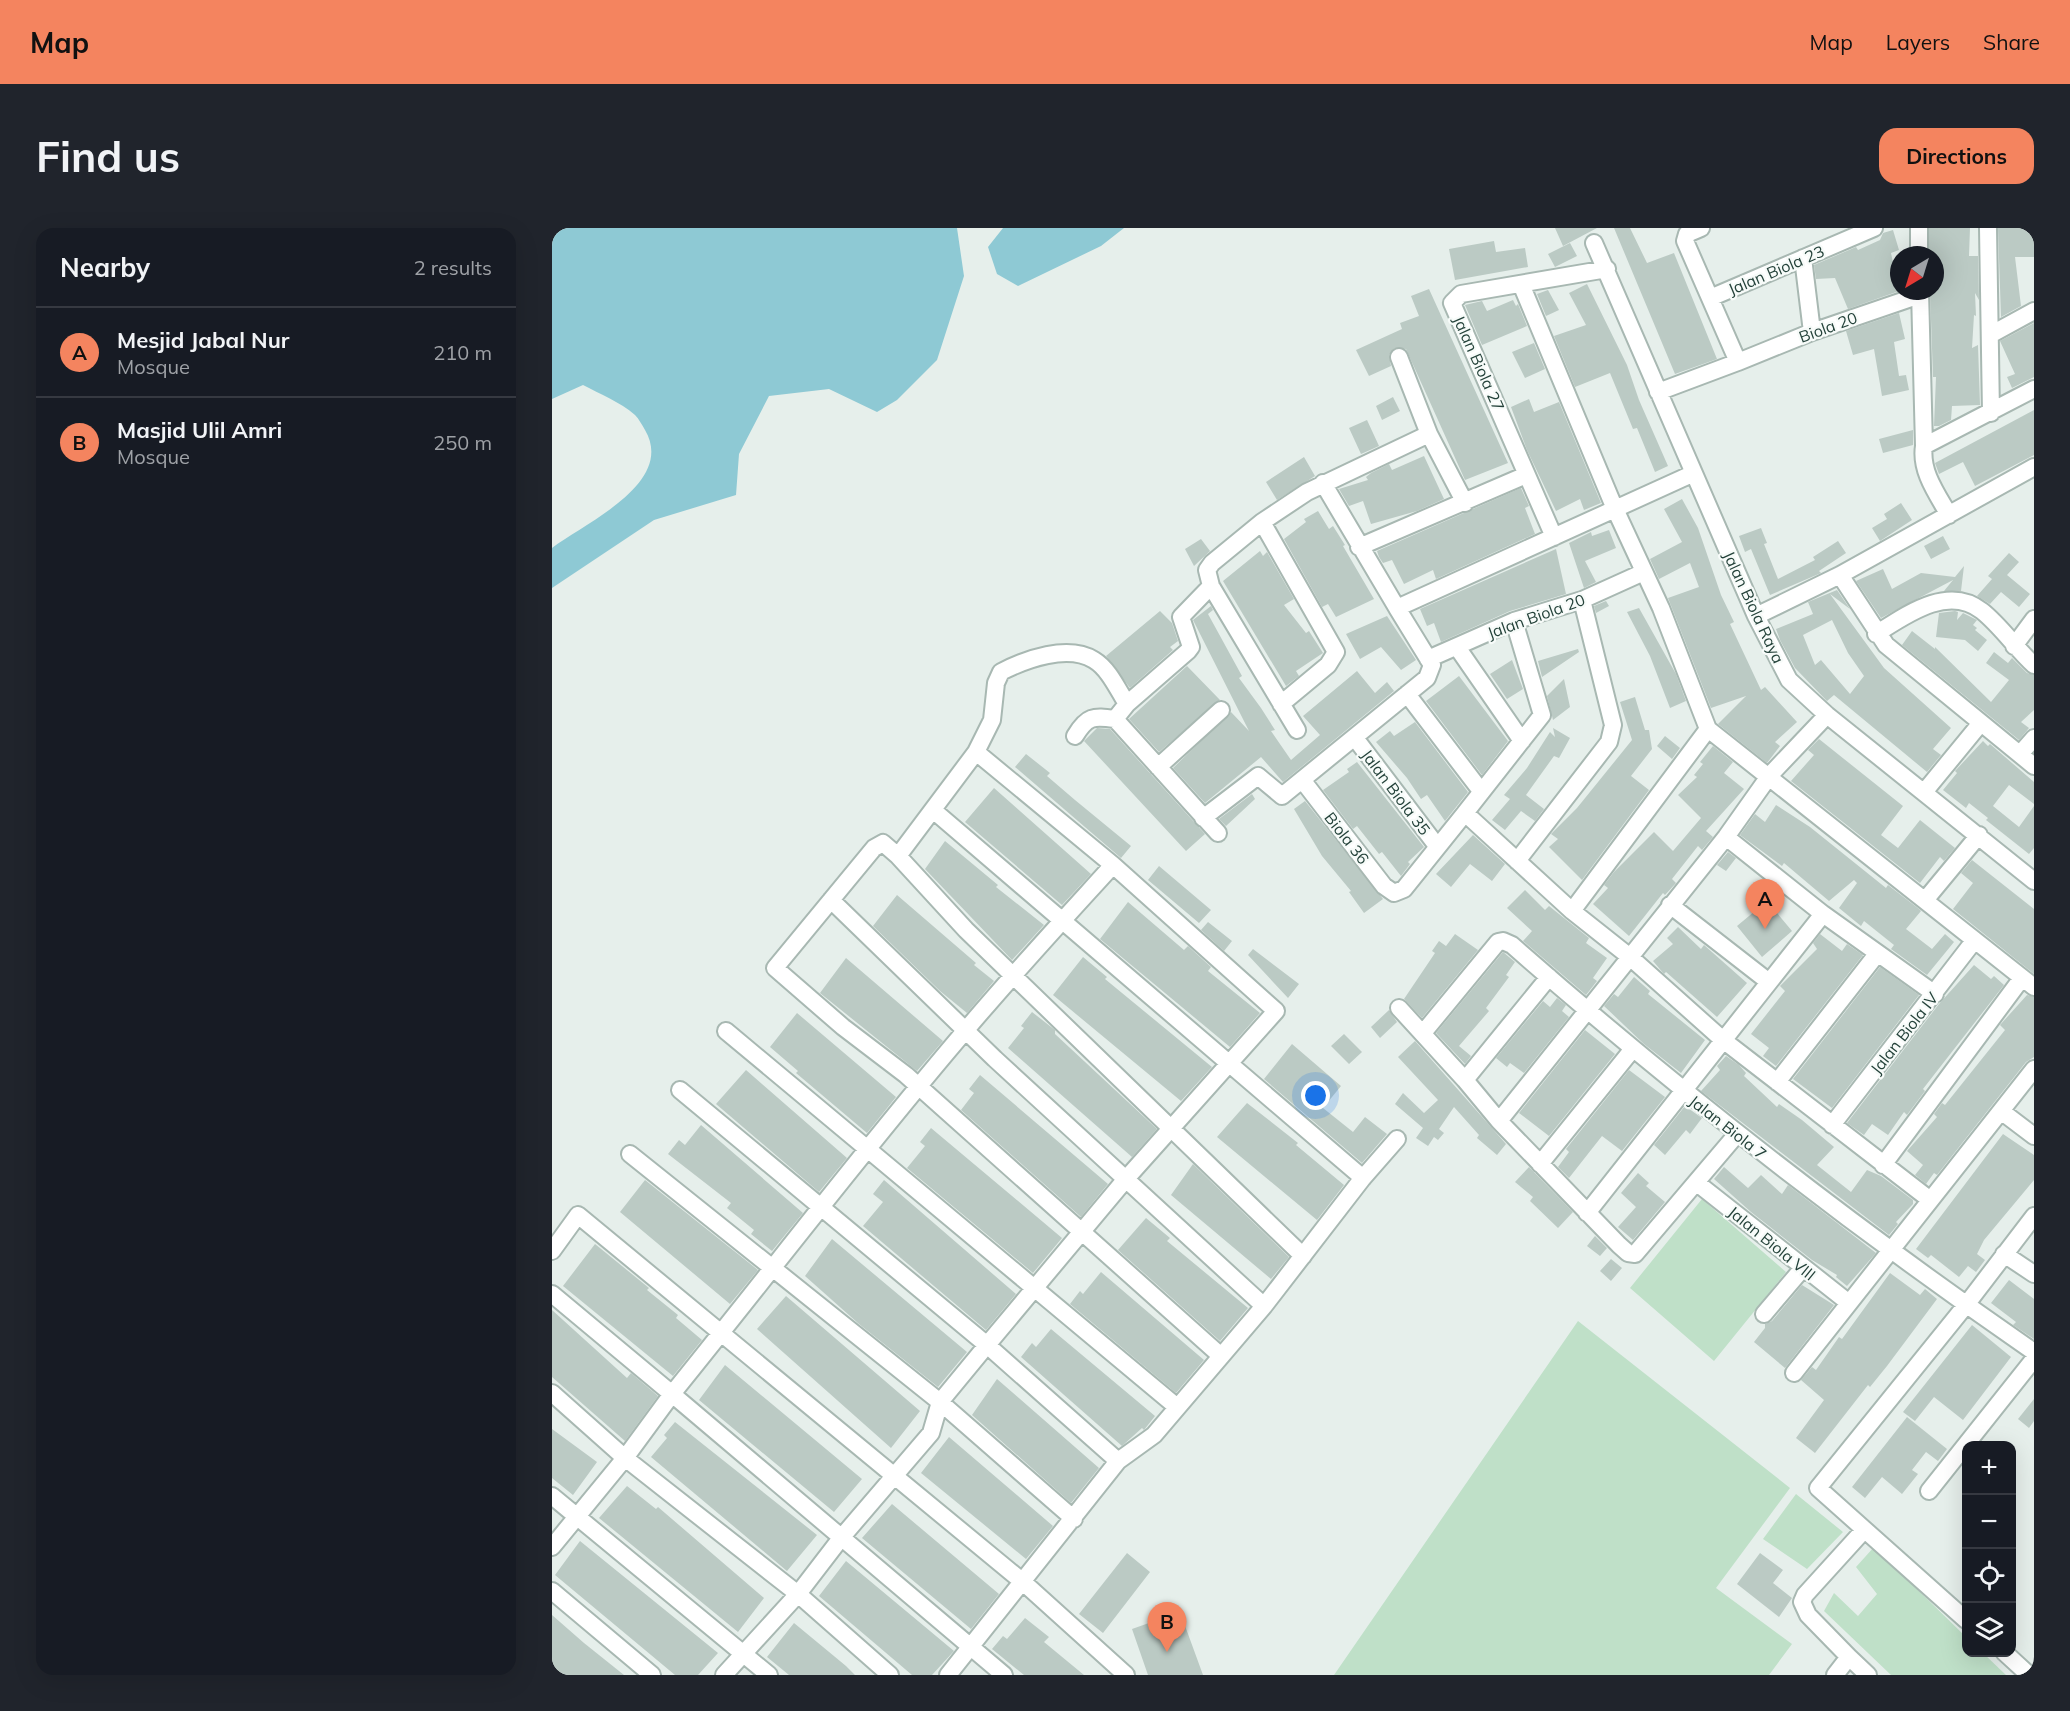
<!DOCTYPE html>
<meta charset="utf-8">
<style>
:root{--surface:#171b24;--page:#20242c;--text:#f1f3f6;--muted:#9ea1a6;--line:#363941;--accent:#f4845f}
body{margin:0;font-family:Mulish,sans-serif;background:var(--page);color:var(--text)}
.controls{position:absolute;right:18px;bottom:18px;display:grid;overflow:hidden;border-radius:12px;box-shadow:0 6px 24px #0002}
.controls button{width:54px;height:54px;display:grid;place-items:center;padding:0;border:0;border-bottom:2px solid var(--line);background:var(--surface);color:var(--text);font:30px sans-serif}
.compass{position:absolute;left:1338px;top:18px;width:54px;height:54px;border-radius:50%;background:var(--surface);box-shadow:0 6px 24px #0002;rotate:218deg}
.you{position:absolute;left:764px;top:868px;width:21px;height:21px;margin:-15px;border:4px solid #fff;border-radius:50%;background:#1a73e8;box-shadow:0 0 0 9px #1a73e833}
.badge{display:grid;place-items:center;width:39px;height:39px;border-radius:50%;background:var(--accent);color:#111;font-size:20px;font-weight:700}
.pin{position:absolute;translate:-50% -50px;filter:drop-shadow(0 2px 3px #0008)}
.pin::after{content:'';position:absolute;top:32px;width:21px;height:18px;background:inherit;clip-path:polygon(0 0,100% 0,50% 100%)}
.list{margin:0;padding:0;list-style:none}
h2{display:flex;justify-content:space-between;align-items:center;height:78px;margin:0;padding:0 24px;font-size:26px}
h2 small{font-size:20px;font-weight:400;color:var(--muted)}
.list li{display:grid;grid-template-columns:39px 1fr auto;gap:18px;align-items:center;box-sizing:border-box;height:90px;padding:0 24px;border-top:2px solid var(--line)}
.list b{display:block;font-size:22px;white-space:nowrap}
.list p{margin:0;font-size:20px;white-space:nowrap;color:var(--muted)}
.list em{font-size:20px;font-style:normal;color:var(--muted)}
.icon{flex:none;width:33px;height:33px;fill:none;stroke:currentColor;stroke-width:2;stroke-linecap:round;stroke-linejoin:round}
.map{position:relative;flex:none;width:1482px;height:1447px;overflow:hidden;border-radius:18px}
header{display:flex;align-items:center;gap:36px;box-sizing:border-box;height:84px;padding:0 30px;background:var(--accent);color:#111}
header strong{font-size:28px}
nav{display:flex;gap:33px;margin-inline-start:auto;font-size:21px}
.intro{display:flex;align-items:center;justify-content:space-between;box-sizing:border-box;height:144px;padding:0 36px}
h1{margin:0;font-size:42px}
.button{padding:15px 27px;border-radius:18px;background:var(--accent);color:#111;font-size:21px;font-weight:700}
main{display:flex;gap:36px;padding:0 36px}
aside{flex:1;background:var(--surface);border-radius:18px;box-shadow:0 6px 24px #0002}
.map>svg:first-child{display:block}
.green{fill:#bfe0c8}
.water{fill:#8ec9d4}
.building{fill:#bbcac4;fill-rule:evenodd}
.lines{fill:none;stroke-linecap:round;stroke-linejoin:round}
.minor-casing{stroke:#a8b8b2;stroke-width:20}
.minor{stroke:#fff;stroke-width:16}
.labels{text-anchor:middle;stroke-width:4.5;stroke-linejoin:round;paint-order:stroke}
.street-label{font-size:16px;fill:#24423a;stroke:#f7fbf9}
</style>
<header>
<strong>Map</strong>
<nav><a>Map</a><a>Layers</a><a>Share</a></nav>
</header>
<div class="intro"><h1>Find us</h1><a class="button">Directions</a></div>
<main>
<aside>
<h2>Nearby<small>2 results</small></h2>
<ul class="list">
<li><span class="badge">A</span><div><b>Mesjid Jabal Nur</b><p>Mosque</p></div><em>210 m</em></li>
<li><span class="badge">B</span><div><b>Masjid Ulil Amri</b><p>Mosque</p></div><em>250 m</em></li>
</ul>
</aside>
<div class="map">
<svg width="1482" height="1447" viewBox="0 0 1482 1447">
<rect width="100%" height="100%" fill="#e6efeb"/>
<path class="green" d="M1150,971L1234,1044L1162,1133L1078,1060Z
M1026,1093L1238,1260L1164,1360L1240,1416L1217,1447H782Z
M1244,1266L1291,1304L1255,1341L1211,1311Z
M1322,1319L1414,1409V1424L1431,1425L1454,1447H1339L1272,1383L1282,1365L1306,1388L1325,1366L1304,1339Z"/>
<path class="water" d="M0,0H405L412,48L385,132L345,172L325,184L277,161L217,168L187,226L184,267L102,292L0,360V320C33,295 124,255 93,202C90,197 87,191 83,187C68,174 48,166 31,157L0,171Z
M451,0H572L549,18L466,58L445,46L436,19Z"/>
<path class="building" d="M1003,0H1045L1011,18Z
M1062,0H1078L1095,35L1122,25L1165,131L1123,146Z
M1377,0H1418L1417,28H1426L1427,72L1423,65L1424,88L1422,87L1420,120L1426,117L1428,177L1400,178L1399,192L1387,198H1382L1384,149H1381L1378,63H1383V27H1377Z
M1446,0H1482V29H1463L1469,78L1449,89Z
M1341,2L1347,22L1339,25L1347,63L1296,81L1283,50L1264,51L1262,37L1304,19L1306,22L1328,12L1331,5Z
M942,13L944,24L973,20L976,39L903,52L897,21Z
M1018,15L1025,28L1003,39L996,26Z
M1035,56L1075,137L1087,172L1116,238L1103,244L1085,200L1081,201L1058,145L1023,159L1002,108L1034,97L1017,65Z
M877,61L956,235L913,252L854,121L843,120L837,127L839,138L817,148L804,122L850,101L848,95L867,88L859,68Z
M996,62L1007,82L994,88L985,66Z
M961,72L964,78L966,76L975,98L930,117L913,77L930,73L935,83Z
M1347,85L1353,111L1342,114L1347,148L1354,147L1357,162L1330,168L1322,121L1301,127L1294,103Z
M1482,95V149L1460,160L1455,149L1463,146L1448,113Z
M982,115L993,141L973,150L960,124Z
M841,169L848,183L830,192L824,178Z
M977,171L982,184L1007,174L1049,275L1032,282L1028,271L1004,283L975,222L959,179Z
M1482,182V227L1423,258L1411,234L1387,246L1383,235Z
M815,192L827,218L809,226L797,200Z
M1361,202V217L1331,225L1327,211Z
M872,228L892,271L865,283L819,296L811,273L797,278L787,261L816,252L814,249L819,245L837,236L840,242Z
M752,229L763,248L725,272L714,254Z
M969,260L977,278L973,280L983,306L884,351L881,342L852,356L840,332L831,335L827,329L825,323Z
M1130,271L1146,300L1169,367L1182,394L1178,396L1209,462L1213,459L1245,494L1223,514L1228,518L1215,535L1166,496L1194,468L1159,480L1116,370L1147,359L1138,335L1107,351L1098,331L1130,314L1112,281Z
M1349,275L1360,292L1328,313L1320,300L1335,291L1332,286Z
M766,283L777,301L781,298L793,317L791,318L822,371L784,389L776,376L770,379L732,311L754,294L752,291Z
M1209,300L1215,315L1212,316L1226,351L1263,332L1261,329L1286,313L1294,325L1267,343L1269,345L1218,367L1199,321L1193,324L1187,308Z
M1057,302L1064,320L1033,333L1044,354L1032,360L1017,315L1039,304L1040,308Z
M1391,308L1398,321L1379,331L1372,318Z
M649,311L658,323L642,338L633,321Z
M1004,321L1014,366L958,383L889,414L882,395L875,398L868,381Z
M708,323L711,328L715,324L742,371L732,377L754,405L757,403L771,425L744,443L747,448L734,458L671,353Z
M1457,325L1467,334L1455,347L1478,366L1467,379L1449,364L1438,376L1425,368L1440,351L1436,348Z
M1412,338L1409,363H1392L1401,352L1329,390L1304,353L1331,341L1340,361L1369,345L1403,349Z
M1285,362L1298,381L1278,366L1332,440L1399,500L1381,521L1389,527L1375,544L1282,467L1275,473L1243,440L1228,412L1224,401L1261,386L1256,374ZM1280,392L1296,425L1312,448L1298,466L1269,432L1263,437L1251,407Z
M1054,373L1057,378L1044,385L1042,378Z
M659,378L661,382L656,386L690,448L687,450L709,480L723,502L719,503L739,532L768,507L751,488L805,443L823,465L835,454L842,463L731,554L709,529L653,575L621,540L679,484L697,503L641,392Z
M1087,380L1124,446L1134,473L1118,480L1098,428L1075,384Z
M608,383L620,395L626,413L618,419L621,422L578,460L554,428Z
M1403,383L1406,384L1405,392L1411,385L1425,392L1421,397L1425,400L1423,402L1435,412L1426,423L1413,412L1384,409L1387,385Z
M835,388L864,432L849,442L829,419L808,431L794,406Z
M1360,403L1383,421V419L1439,474L1457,452L1434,435L1442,424L1456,435L1460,430L1475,445L1482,447V482L1469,494L1477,500L1467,512L1350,417Z
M1026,421L1027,424L990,449L986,433Z
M960,432L971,461L955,471L938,446Z
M635,438L668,472L607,524L577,491Z
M907,448L956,513L930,547L874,473Z
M1012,451L1018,479L1001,492L995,468Z
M1083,469L1093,502H1097L1100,521L1079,548L1097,562L1030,652L997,619L1006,611L999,606L1025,580L1080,512L1068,474Z
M863,494L916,564L893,593L875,567L869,571L855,550L824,514L838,503L842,508Z
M545,500L558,501L653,606L634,623L532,513Z
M1001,500L1018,510L1007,530L1002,528L974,567L992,581L983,593L969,583L953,602L940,592L958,571L952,567L975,540L998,504L1003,509Z
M1113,508L1128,520L1120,531L1105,518Z
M1267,511L1351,578L1329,607L1346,620L1368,592L1403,620L1392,633L1388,629L1368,655L1239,553L1262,527L1256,522Z
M1431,513L1436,518L1438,516L1482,554V576L1457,557L1441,578L1467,599L1482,578V620L1477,626L1434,592L1436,590L1417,575L1414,580L1391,562L1405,545L1403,543Z
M1161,518L1181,534L1172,545L1192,561L1154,603L1161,609L1150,622L1146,618L1120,651L1124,655L1113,667L1111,665L1077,708L1041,676L1056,660L1052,657L1062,644L1102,604L1121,623L1149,590L1126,567L1145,549L1142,547L1151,536L1148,534Z
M474,526L498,545L495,548L523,572L579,618L569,630L463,539Z
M805,534L872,619L856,634L858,636L849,648L830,624L827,626L805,598L801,601L771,562L797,544L795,541Z
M442,560L539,646L510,677L413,594Z
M700,566L703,571L674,598L667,591Z
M753,573L831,671L812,685L797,664L799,663L770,628L742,581Z
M1224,577L1258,599L1334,660L1336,657L1367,681L1369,683L1354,701L1380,721L1393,706L1402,714L1375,747L1339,721L1342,717L1312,693L1309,698L1287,680L1305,655L1302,652L1277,673L1232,635L1230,638L1188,607L1203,586L1213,594Z
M921,607L953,636L940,653L918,636L899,659L884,646Z
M393,613L446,657L444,659L492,697L460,732L373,641Z
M1176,624L1184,630L1174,643L1165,637Z
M1420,632L1482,681V746L1401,681L1421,655L1409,645Z
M607,638L659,682L647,695L596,652Z
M973,662L993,682L997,678L1037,710L1034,715L1055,730L1041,750L1045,753L1034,767L971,713L980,703L955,680Z
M345,667L424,735L422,737L442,753L415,785L388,763L321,698Z
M1215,673L1240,703L1210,729L1185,698Z
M576,674L632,722L636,718L659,739L656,743L708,785L678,819L548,711Z
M656,694L680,713L672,723L649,702Z
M1126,699L1149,721L1152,717L1195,755L1165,789L1114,744L1112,746L1101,733L1121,716L1115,710Z
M903,706L926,722L870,790L852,771L883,725L880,723L887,713L894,718Z
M1268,706L1290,723L1295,716L1311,727L1224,838L1211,828L1217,820L1199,806L1233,763L1228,758L1265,721L1261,715Z
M701,721L747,756L736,770L696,727Z
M951,724L963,734L954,747L957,749L934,780L937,783L907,818L919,828L913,836L884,805Z
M531,729L555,749L553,751L660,839L629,873L501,767Z
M294,730L391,813L365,843L268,765Z
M1422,737L1439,751L1442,748L1452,757L1371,861L1373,863L1355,887L1352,884L1336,907L1320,896L1312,907L1295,895L1387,776Z
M1328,739L1367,767L1280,880L1241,851Z
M1082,749L1098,763L1096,766L1153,812L1129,845L1092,816L1052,778L1062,766L1066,769Z
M1475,767L1482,769V829L1474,834L1385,947L1382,945L1374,956L1363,947L1371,937L1355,923L1385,889L1382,886L1390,875L1393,877L1453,802L1448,797Z
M1005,770L1014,777L1010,783L1017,789L972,845L958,835L955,839L944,830L991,773L998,779Z
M837,782L845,794L828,810L819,799Z
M480,784L503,802V806L605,901L580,929L456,820L472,800L469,798Z
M245,785L344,869L315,905L244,845L246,843L218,819Z
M1033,802L1063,826L997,908L967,885Z
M792,806L810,824L797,836L779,818Z
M863,813L954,916L945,927L925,910L927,907L902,879L887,901L892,905L886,912L882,909L876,918L864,910L871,900L843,876L851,865L872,885L886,872L846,829Z
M740,816L789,858L771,880L801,904L813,889L835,906L810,935L712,851Z
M1174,828L1187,837L1194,845L1192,848L1225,879L1227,876L1250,892L1282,919L1265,937L1299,964L1315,942L1329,948L1361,972V976L1344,994L1346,996L1337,1007L1149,863L1168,842L1165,838Z
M194,842L295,930L267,964L164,876Z
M1077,842L1113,869L1070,923L1050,908L1017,950L1006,939L1017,924L1014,921Z
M428,847L556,956L529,989L409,882L422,865L417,861Z
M695,875L746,915L744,917L792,957L765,992L665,909Z
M1133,878L1150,890L1138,906L1134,902L1113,927L1102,917Z
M149,897L251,985L220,1023L199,1006L202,1002L175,980L179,975L116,926L127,912L133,917Z
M379,900L510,1010L481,1045L355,940L373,918L368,914Z
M1451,906L1482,927V952L1432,1012L1425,1026L1433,1032L1424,1044L1416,1038L1407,1049L1379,1027L1376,1030L1364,1021Z
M641,936L737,1029L719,1051L619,967Z
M977,939L1021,984L1006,1000L978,973L981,969L963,954Z
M1172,939L1196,960L1209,947L1230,966L1236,957L1324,1025L1295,1058L1284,1049L1285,1047L1260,1032L1199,984L1162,951Z
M1086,945L1097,955L1094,958L1113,974L1081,1012L1066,999L1084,979L1069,965Z
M93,952L206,1042L178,1076L68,984Z
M332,952L464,1066L434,1102L311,998L331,974L321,966Z
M594,990L618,1010L615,1013L696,1080L668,1113L566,1022Z
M1043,1008L1055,1020L1048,1028L1035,1018Z
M280,1011L415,1124L386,1159L307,1096L253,1048Z
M43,1016L97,1060L95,1062L126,1087L124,1090L150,1112L121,1148L11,1058Z
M1059,1031L1070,1040L1059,1053L1048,1043Z
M549,1044L652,1132L624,1165L518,1076L528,1063L531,1066Z
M1338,1045L1368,1067L1373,1061L1385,1071L1335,1138L1318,1159L1316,1157L1263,1225L1244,1210L1272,1172L1249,1152L1260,1139L1264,1142L1287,1109L1290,1111Z
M1457,1052L1482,1071V1111L1461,1097L1464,1094L1439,1075Z
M1250,1057L1282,1077L1233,1140L1202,1114L1213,1100V1096L1220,1093Z
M234,1068L368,1183L339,1220L205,1101Z
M0,1082L75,1150L79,1145L106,1168L73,1213L0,1149Z
M1420,1097L1459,1129L1411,1192L1382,1169L1363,1193L1351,1184Z
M499,1101L603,1188L592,1202L590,1200L570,1218L469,1129L480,1115L484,1119Z
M173,1137L310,1251L282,1284L147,1172Z
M445,1151L547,1240L519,1275L420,1187Z
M1482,1171V1193L1477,1200L1466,1191Z
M1355,1189L1395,1221L1386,1233L1374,1224L1360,1242L1366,1246L1350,1266L1330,1249L1313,1270L1300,1259Z
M123,1194L265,1307L235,1343L99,1229L115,1210L112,1207Z
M0,1201L45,1234L21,1267L0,1250Z
M397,1209L501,1298L474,1331L369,1245Z
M75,1258L104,1281L106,1279L212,1370L186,1404L47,1290Z
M340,1276L447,1366L419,1401L310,1310Z
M28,1313L166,1425L146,1447H123L3,1347Z
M575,1325L598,1344L551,1405L527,1386Z
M1208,1325L1231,1342L1221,1355L1240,1370L1227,1389L1185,1356Z
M294,1333L402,1423L380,1447H360L267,1368Z
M628,1384L651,1447H596L580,1401Z
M0,1387L32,1415L72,1447H11L0,1438Z
M473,1390L497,1409L492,1414L532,1447H472L440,1421L451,1408L455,1411Z
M242,1395L294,1438L303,1447H237L215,1429Z"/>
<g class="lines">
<g class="minor-casing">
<path id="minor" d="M1367,0V27
M1436,0L1439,185
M1042,15L1204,388L1237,452L1275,487L1482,653
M1251,30L1260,104
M969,56L1063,281L1109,380L1156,501L1482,759
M1368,63L1372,218
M1158,70L1322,0
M1438,107L1482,83
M847,129L877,206L913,275
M1186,134L1260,104L1368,67
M1106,164L1186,134L1133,13L1135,6L1149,0
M771,255L845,380
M1397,287C1385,266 1368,243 1372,218L1482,161
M710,294L784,424L776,437L729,476
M1002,309L900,75L909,66L1055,41
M807,319L974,247
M1288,347L1334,417L1482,538
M659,358L629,389L639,419L636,423L575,476L563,491L666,605
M1204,388L1288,347L1482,239
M1324,406C1354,387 1396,356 1430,383C1450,399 1464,421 1482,437
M1462,418L1482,391
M905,419L970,513
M876,431L962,393L1030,372L1092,344
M855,466L929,563
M745,502L659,358L655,342L660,335L710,294L755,264L877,206
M523,508C535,488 541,488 563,491
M803,510L885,618
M424,524L561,637
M1468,526L1482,510
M606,539L669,482
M751,553L832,658L842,665L852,661L913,585L1020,683L1078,729L1171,812L1377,971
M1373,563L1428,496
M381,582L811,950
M913,585L990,487L962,393
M651,590L706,548L730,568L875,450L880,437L845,380L1140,246
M346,628L424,524L440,492L444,455L449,444C474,431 516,416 542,432C557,441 566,462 575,476
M965,633L1057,514L1061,497L1030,372
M1374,671L1427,607
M279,672L443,831L712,1078
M1118,677L1217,754
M1020,683L1156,501
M1271,686L1383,766
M997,749L913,852L947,893L1067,1017L1076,1025L1083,1026L1185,906
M847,780L913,852
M174,803L625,1179
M871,805L946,714L951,713L960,717C1126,863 1300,998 1482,1124
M1225,854L1325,726
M1449,883L1482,908
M947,893L1174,609L1218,547L1275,487
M1280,897L1422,713
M78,926L388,1174L522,1291
M988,936L1080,822
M1331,937L1470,750
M1145,955L1297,1075
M1035,985L1271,686L1174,609
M0,1023L26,987L471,1354L574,1447
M1452,1026L1482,1046
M0,1066L120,1166C218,1045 312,921 413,803C461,746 511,692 561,637L724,783L573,952L435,1117L128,862
M1212,1086L1251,1040
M669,1128L354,847L291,799L223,740L322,620L331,615L346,628L414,702L751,1028
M1242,1145L1482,841
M0,1165L73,1230L0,1319
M1377,1263L1482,1131
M0,1268L217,1447
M0,1363L100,1447
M1414,1392L1266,1260L1414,1077L1482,988
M1452,1424L1477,1447
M1297,1429L1316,1447
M172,1447L246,1366L73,1230L120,1166L452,1447
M338,1447L246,1366L289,1310L379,1205L388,1174L435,1117L566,1233L602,1207L712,1078L810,951L845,911
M396,1447L566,1233
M1283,1447L1297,1429L1256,1387L1250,1374L1253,1367L1312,1302"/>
</g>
<use href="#minor" class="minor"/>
</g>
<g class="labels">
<g class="street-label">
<text transform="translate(1224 42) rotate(-23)" y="6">Jalan Biola 23</text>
<text transform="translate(1276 99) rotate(-20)" y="6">Biola 20</text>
<text transform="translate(927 135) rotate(66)" y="6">Jalan Biola 27</text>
<text transform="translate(1202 379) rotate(65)" y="6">Jalan Biola Raya</text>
<text transform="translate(984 388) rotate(-20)" y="6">Jalan Biola 20</text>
<text transform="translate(844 564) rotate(53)" y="6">Jalan Biola 35</text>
<text transform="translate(795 610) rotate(52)" y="6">Biola 36</text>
<text transform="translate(1352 805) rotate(-52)" y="6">Jalan Biola IV</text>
<text transform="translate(1176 899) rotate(38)" y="6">Jalan Biola 7</text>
<text transform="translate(1220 1015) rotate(39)" y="6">Jalan Biola VIII</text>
</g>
</g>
</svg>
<div class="controls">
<button>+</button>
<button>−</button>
<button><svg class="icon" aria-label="locate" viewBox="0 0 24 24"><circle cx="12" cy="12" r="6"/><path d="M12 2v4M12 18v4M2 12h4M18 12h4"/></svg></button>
<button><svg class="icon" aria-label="layers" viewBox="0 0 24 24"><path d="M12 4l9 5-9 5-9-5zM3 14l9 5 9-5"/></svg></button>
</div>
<svg class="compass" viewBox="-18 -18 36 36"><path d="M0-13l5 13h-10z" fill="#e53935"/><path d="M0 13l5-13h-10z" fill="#9ea1a6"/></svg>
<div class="you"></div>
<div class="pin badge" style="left:1213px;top:701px">A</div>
<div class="pin badge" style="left:615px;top:1424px">B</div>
</div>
</main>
